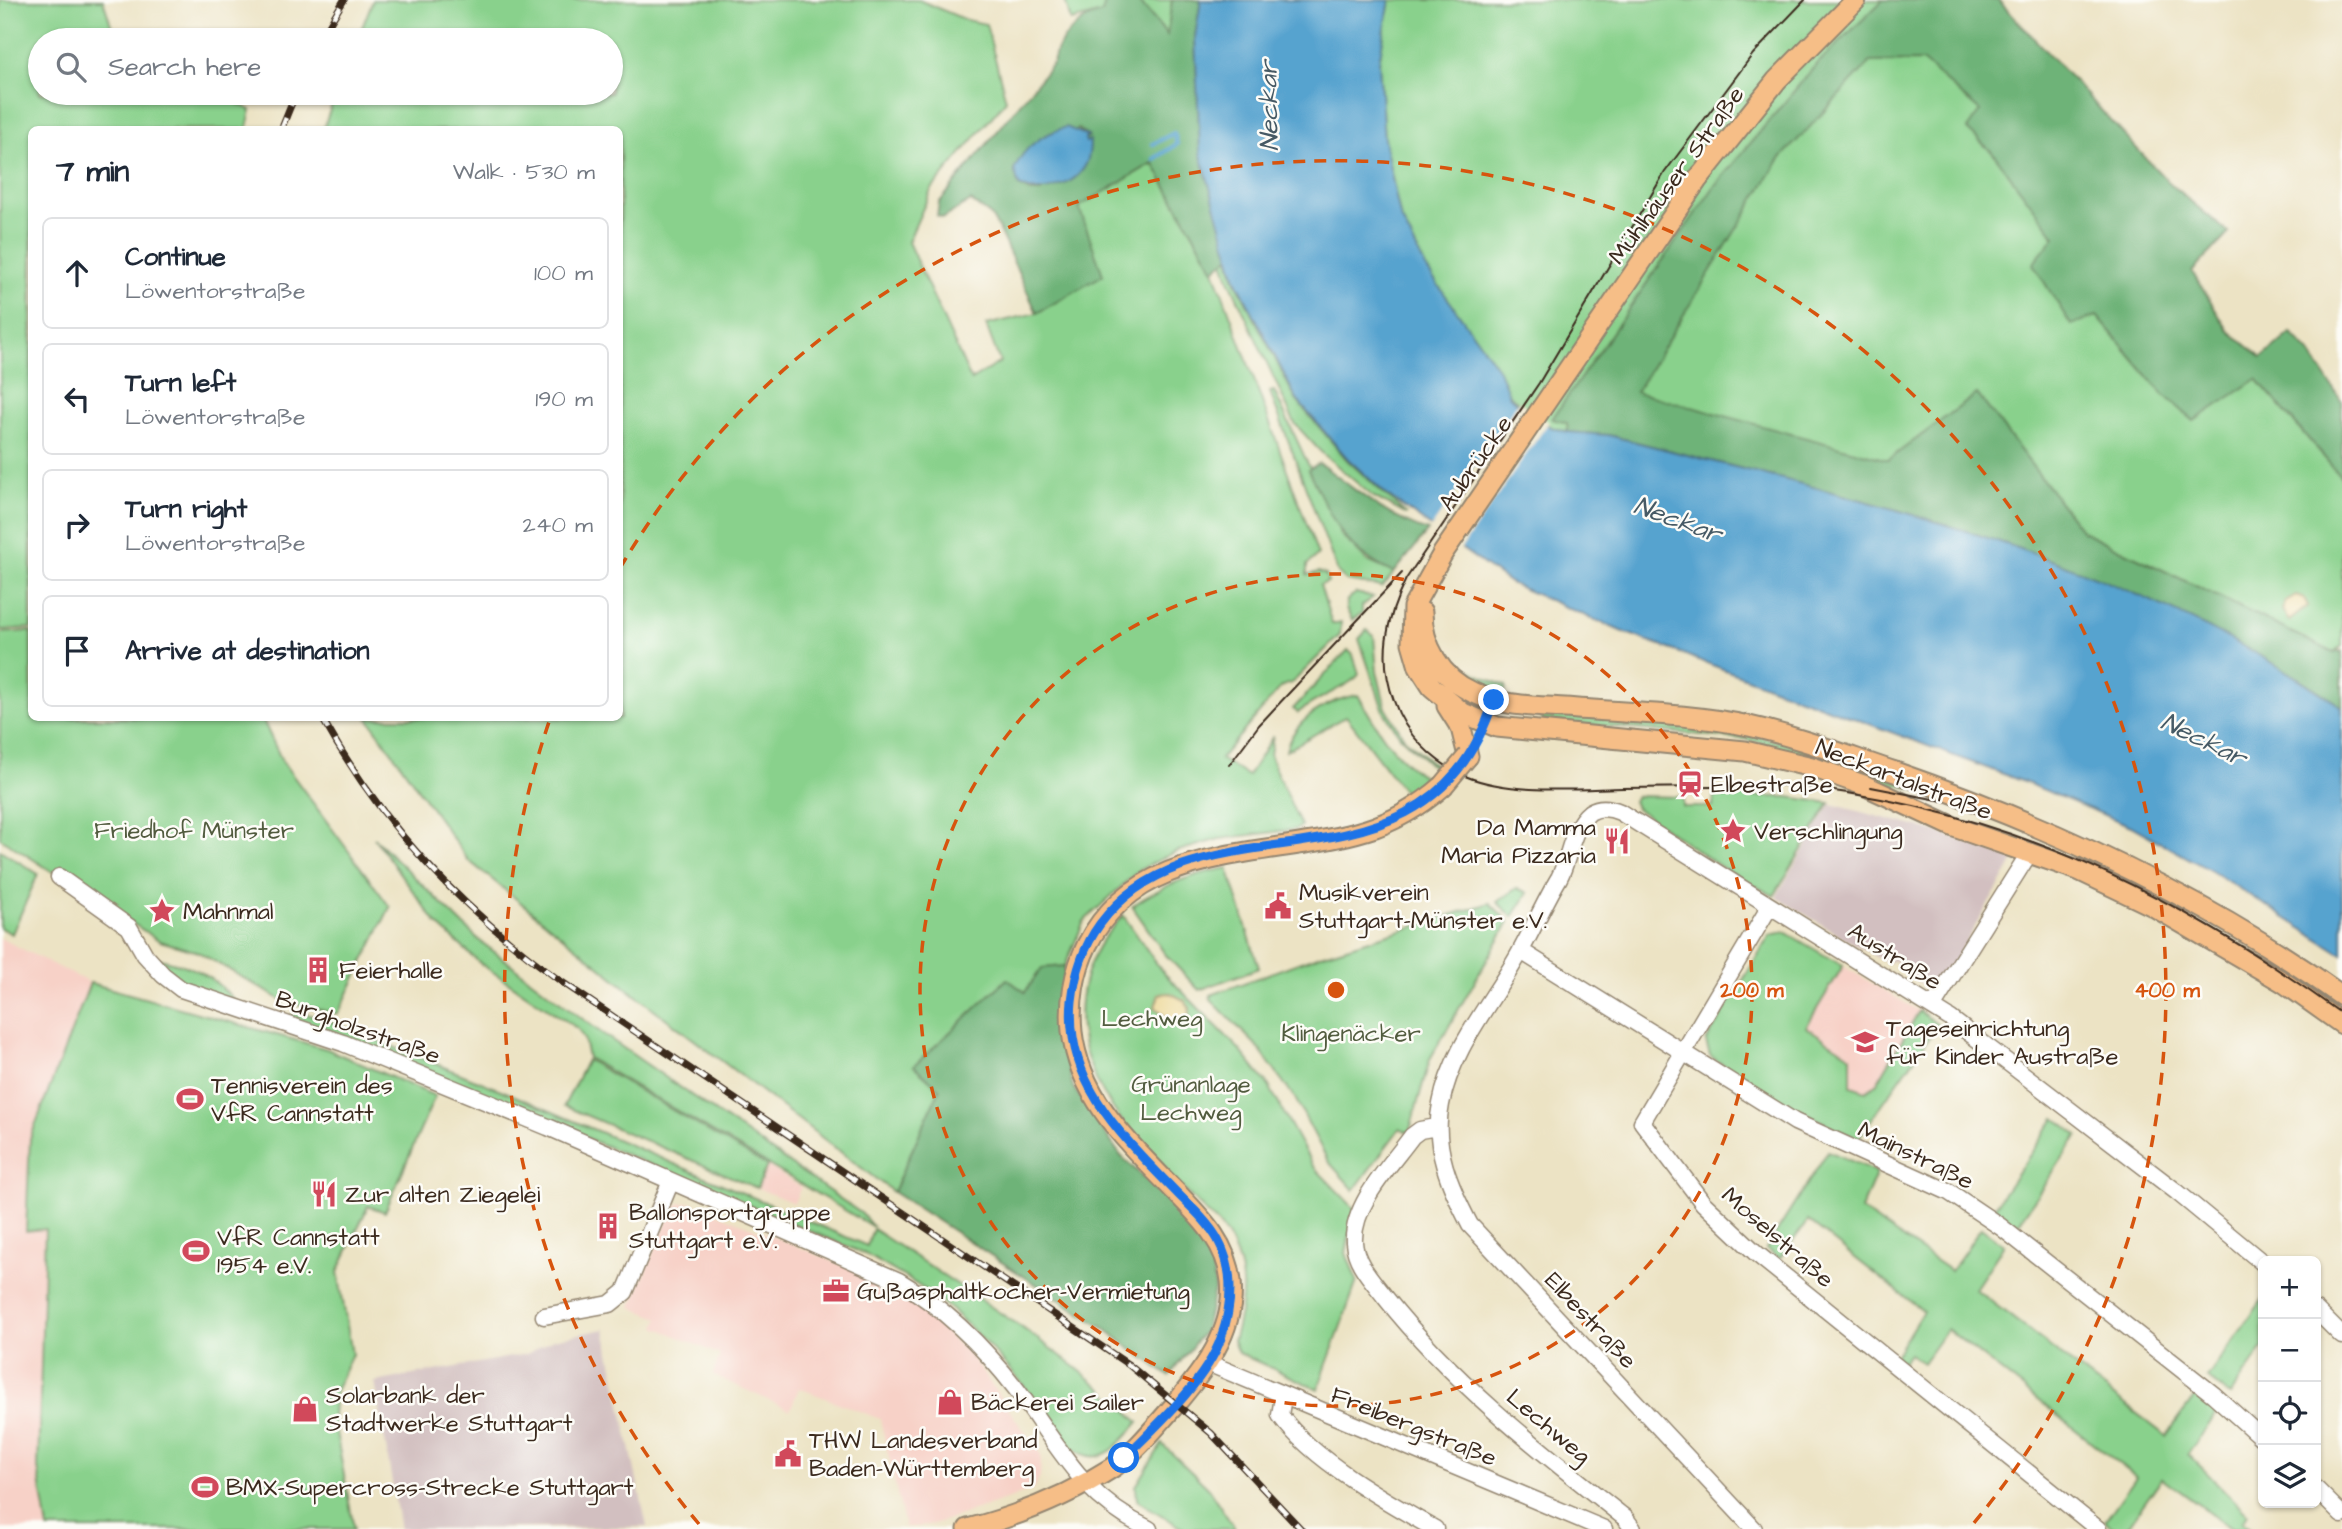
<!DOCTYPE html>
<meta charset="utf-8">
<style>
:root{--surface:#fff;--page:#f6f6f7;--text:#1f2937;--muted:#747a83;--line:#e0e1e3}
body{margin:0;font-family:"Architects Daughter",sans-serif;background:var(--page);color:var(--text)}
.controls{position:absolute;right:21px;bottom:21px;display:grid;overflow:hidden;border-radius:10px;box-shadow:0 2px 5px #0004}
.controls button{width:63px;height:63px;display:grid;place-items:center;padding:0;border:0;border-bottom:2px solid var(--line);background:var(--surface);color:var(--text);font:35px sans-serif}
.stop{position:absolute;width:21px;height:21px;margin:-16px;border:5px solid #1a73e8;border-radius:50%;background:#fff}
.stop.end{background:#1a73e8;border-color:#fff;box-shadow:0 2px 7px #0008}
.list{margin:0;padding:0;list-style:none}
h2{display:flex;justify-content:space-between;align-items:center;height:91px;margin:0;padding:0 28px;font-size:30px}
h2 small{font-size:23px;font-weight:400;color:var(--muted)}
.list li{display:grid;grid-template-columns:46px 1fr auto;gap:21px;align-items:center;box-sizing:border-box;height:112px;margin:0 14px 14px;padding:0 14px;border:2px solid var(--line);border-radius:10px}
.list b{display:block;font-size:26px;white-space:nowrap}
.list p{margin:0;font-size:23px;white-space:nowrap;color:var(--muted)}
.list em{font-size:23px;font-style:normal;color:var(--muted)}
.icon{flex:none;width:38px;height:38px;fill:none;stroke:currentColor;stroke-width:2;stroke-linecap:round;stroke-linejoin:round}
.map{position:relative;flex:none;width:2342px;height:1529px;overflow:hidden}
.search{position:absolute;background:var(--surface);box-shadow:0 2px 5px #0004;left:28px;top:28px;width:595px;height:77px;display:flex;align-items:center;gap:18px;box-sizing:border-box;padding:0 24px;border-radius:38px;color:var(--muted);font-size:26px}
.panel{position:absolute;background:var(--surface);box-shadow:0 2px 5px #0004;left:28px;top:126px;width:595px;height:595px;border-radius:10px}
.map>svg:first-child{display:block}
.built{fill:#f7d1c7}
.industrial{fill:#d2bfc0}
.green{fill:#89d18c;stroke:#627e55;stroke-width:2}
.forest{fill:#6eb378;stroke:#546e4b;stroke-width:2;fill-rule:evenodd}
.sand{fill:#eeda9e;stroke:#94825e;stroke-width:2}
.water{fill:#56a3cf;stroke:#486676;stroke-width:2}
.pier{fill:#ece3c4}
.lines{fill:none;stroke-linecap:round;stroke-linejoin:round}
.stream{stroke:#56a3cf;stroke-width:4.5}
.minor-casing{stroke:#948671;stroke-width:19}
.major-casing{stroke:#948671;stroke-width:23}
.minor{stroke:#fff;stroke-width:16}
.major{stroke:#f6be87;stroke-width:19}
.tram{stroke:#3b2a1e;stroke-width:2}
.rail-casing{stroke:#3b2a1e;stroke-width:7}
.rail{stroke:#fdfcf7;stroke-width:4.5;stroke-dasharray:13;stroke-linecap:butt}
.major-bridge-casing{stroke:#948671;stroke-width:23;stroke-linecap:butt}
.major-bridge{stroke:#f6be87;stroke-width:19}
.route{stroke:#1a73e8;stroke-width:9}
.ring{fill:none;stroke:#d7540e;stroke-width:3.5;stroke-dasharray:12 9}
.labels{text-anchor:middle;stroke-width:5;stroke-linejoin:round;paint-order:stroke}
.street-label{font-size:24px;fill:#3b2a1e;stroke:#fdfcf7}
.poi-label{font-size:24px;fill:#3b2a1e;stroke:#fdfcf7;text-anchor:start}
.park-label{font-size:24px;fill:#525c3f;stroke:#fdfcf7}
.water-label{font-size:26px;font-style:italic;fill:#465a65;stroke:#fdfcf7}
.centre{fill:#d7540e;stroke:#fdfcf7;stroke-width:3.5}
.ring-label{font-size:21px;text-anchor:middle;font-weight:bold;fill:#d7540e;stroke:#fdfcf7;stroke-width:5;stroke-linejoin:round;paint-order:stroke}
</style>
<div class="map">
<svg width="2342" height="1529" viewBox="0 0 2342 1529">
<rect width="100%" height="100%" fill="#fdfcf7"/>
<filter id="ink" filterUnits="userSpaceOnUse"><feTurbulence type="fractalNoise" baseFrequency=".0143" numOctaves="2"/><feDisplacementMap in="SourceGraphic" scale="14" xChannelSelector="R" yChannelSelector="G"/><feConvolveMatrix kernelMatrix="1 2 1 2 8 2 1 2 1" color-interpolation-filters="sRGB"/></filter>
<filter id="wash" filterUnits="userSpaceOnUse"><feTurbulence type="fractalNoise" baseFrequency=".00686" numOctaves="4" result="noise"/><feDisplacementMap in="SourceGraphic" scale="28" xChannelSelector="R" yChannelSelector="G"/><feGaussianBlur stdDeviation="1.57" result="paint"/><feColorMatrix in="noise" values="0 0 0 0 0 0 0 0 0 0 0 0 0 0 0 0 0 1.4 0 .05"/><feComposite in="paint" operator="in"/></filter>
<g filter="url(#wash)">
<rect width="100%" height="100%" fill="#ece3c4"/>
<path class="built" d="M0,938L90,983L30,1139L26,1230L45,1228L38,1468L48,1529H0Z
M1843,966L1919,1011L1877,1083L1866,1091L1851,1086L1805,1028Z
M767,1166L801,1187L794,1203L757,1188Z
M682,1203H692L854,1270L890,1287L915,1304L970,1355L1041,1455L1040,1476L1034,1488L1012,1498L927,1526L905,1527L880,1419L799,1388L790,1410L713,1375L720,1355L656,1327L659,1318L631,1307L673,1207Z"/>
<path class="industrial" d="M1831,804L1933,831L2015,859L1938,989L1931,990L1903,972V966L1898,963L1892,960L1888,964L1776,897Z
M605,1329L647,1527L400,1529L375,1382L527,1354L553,1339Z"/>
<path class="green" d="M0,0H103L116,40H40V93H216L251,110L247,129L32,130L31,628L0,630Z
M373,0H919L966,20L986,24L1006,100L931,190L908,242L971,380L1000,362L986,325L1037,313L1078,207L1153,163L1214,270L1318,555L1307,565V575L1319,572L1326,575L1328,582L1320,585L1332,624L1341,622L1340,635L1293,682L1281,687L1220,759L1248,776L1273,736L1270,754L1275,769L1301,826L1297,829L1219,839L1175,852L1139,870L1084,921L1065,966L1042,968L1025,992L1007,979L914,1066L940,1089L893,1192L629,990L468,860L368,718H620V130H323L336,93H611V40H357Z
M1065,0H1106L1107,5L1102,13L1071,21Z
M1138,0H1172L1168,36Z
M1390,0H1993L2052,233L2097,315L2163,394L2257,379L2342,478V646L2334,653L2082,531L1977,394L2077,535L2127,559L2114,589L1551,427L1509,395L1498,370L1426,268L1400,216L1384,139L1379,62Z
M1197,94L1221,227L1235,280L1296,400L1347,460L1407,515L1372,496L1320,451L1295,424L1230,282L1213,231L1192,152Z
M1274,391L1341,535L1367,561L1394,573L1382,587L1346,581L1338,573L1270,392Z
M1356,593L1373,597L1362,606V613L1352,620L1346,609L1347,600Z
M1430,624C1448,662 1468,672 1506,686L1504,696C1460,680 1442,672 1430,624Z
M1367,630L1374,636L1377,672L1386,708L1405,739L1435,765L1433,767L1400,736L1384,712L1359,639Z
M31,631L32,718H262L282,761L390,907L338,1014L285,1002L198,952L160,941L0,838V633Z
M1348,650L1353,655L1359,674C1353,685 1314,698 1298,713L1293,709Z
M1358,695C1377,729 1396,761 1430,780L1409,798L1346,716L1286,751C1293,720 1329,699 1358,695Z
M1542,715C1609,720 1679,720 1746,734C1808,746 1866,769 1925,791L1890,784L1817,756L1744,739L1542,720Z
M1636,796L1683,797V807H1713L1714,796L1788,797L1830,803L1774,896L1724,869L1636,808L1633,801Z
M374,838L480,941L596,1029L862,1214L873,1227L588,1058L584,1039L578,1029L481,964L437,924Z
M0,850L38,874L12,934L0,928Z
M1228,868L1259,968L1199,990L1165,954L1132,906C1163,885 1192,874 1228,868Z
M1517,888L1528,893L1513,917L1497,902Z
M1490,903L1509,922L1430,1059L1409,1133L1400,1128L1354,1190L1328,1161L1295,1098L1255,1044L1210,999L1211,995L1317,956Z
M1123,915L1161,970L1239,1049L1269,1086L1313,1166L1355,1209L1346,1253L1357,1281L1318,1389L1238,1353L1233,1341C1246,1299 1248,1266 1222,1228C1150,1153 1037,1065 1097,949C1103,937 1114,926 1123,915Z
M1785,932L1843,966L1806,1027L1851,1056V1086L1866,1091L1877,1083L1919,1011L1938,1025L1857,1140L1763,1091L1710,1056L1706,1042L1770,935Z
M156,958C193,966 210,973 236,1002L184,987Z
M90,983L327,1049L435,1096L385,1212L368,1206L338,1272L352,1354L335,1391L333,1416L354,1529H48L38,1468L45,1229L26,1231L30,1139Z
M298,1012L321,1018L501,1090L867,1246L873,1229C964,1290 1060,1346 1139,1422C1125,1437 1107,1465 1083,1454C1057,1443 1042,1407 1024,1386C1004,1362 981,1337 958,1316C931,1290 897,1273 865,1254L320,1027L287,1017Z
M587,1060L767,1166L757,1188L564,1106Z
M2055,1118L2078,1135L2016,1227L1993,1209Z
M1828,1151L1877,1172L1861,1210L1951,1271L1981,1228L2004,1245L1975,1289L2166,1436L2196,1395L2217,1413L2188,1454L2248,1514L2242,1522L2250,1529H2232L2162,1478L2126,1529H2116L2105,1521L2136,1477L1947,1329L1923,1363L1909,1354L1903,1362L1895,1356L1923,1311L1808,1221L1779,1259L1766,1249Z
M2263,1299V1348L2230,1395L2207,1378Z
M1162,1444L1208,1488L1235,1529H1184L1137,1500L1136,1486Z"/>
<path class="forest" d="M1106,0H1138L1167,35L1172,0H1201L1195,37L1200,152L1230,256L1214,270L1153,163L1079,207L1103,275L1037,313L998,228L991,216L971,201L943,218L937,216L939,203L1053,63C1057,40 1079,18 1102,13ZM1078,129L1088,137L1084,138L1086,142L1041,192H1030L1019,186Z
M1883,0H1998L2170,184L2229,233L2192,272L2228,330L2262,358L2291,333L2310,353L2342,402V478L2257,379L2194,421L2163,394L2097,316L2071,325L2033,264L2055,236L1992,152L1967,129L1980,111L1922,61L1870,62L1779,160L1636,392L1888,460L1977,394L2082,531L2334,653L2342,651V707C2120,554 1864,500 1608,435L1568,432L1567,423L1552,419L1716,184L1815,66Z
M1319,463C1354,488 1386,518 1428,531L1394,573C1341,549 1333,519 1308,470Z
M1065,966L1061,1038L1073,1087L1121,1156L1178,1209L1205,1242L1212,1267L1215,1286L1205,1330L1169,1376L1102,1327L893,1192L940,1089L914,1066L1007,979L1025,992L1042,968Z"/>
<path class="sand" d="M2296,595L2304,598L2308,606L2289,621L2282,610L2286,601Z
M1170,993L1184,1000L1190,1008L1188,1022L1180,1029L1155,1007L1159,994Z"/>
<path class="water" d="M1201,0H1390L1379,62L1384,139L1400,216L1426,268L1499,370L1509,395L1516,403L1551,427L1568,432L1608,435C1864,500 2120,554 2342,707V954L2213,872L2131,826L2032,785L1616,629L1510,583L1389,497L1348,459L1297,400L1236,279L1200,152L1195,37Z
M1066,127L1088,136L1085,138L1086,142L1090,140C1090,148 1090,155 1087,162C1077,186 1040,197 1019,186L1014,170C1024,146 1041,135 1066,127Z"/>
<path class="pier" d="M1519,401L1549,422L1460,550L1430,529Z"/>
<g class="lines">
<path class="stream" d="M1153,144L1174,133L1177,144L1154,159"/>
</g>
</g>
<g filter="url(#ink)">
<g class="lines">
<g class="minor-casing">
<path id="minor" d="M59,877L129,927L145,955L163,975L181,989L343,1043L548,1127L899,1281C946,1309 984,1347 1017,1390C1059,1446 1081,1497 1149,1529
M1770,906L1642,1122L1703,1203L1757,1254L2098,1529
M1521,951L1795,1122L1949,1192L2001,1227L2214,1395L2263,1439
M1933,1006L2030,852
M1437,1127L1420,1130L1412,1136C1391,1165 1352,1204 1354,1242C1355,1263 1373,1281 1385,1297C1453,1383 1539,1450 1625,1518L1633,1529
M2316,1310L2342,1336
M544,1316L610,1304L625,1292L671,1181
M1208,1363L1604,1529
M1283,1397L1280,1415C1312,1460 1387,1502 1435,1529
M2316,1489L2342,1515
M1754,1529L1470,1225C1450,1187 1432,1147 1441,1104C1451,1049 1493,1001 1519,954C1533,929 1544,903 1559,878C1570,858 1571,827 1590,812C1600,806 1611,808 1620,812L1951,1019L2177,1192L2263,1263"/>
</g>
<g class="major-casing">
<path id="major" d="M1856,0L1777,80L1698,179L1443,553L1413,607L1412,643L1419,667L1432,687L1463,713L1497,727L1745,751L1812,767L1866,786L1954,827L2078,870L2153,906L2283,982L2342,1024
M1422,612C1422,645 1441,678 1472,692C1500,706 1534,706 1565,708C1626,713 1689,713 1749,726C1799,737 1847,756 1895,772C2053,827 2206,898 2342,996
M1447,706L1461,728L1468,756
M968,1529C1018,1516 1071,1494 1115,1466C1136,1451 1156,1426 1173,1407C1203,1371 1236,1331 1231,1281C1227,1243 1201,1218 1176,1192C1131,1145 1080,1100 1072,1032C1069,1003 1074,971 1087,945C1140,840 1271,859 1366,830C1396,821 1420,806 1443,786"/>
</g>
<use href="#minor" class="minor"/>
<use href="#major" class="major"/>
<path class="tram" d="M1805,0L1753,54L1665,172L1539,383L1406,579C1386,619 1378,658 1394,701C1405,734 1433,762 1465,776C1511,795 1575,789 1623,788C1677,788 1730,787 1783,785C1996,804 2171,890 2342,1014
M1229,765L1259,725L1402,573
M1871,787L1943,801"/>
<g class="rail-casing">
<path id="rail" d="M320,40L344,0
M281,130L296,93
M322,718C383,827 458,906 559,980L1129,1365L1211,1433L1301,1529"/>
</g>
<use href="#rail" class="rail"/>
<g class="major-bridge-casing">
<path id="major-bridge" d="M1443,786L1468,756"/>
</g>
<use href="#major-bridge" class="major-bridge"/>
</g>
</g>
<g class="lines" filter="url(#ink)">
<path class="route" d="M1124,1458C1156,1426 1206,1381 1221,1338C1232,1307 1235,1270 1218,1240C1209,1223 1192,1208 1178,1194C1125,1139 1064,1084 1072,1001C1075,974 1084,946 1100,924C1202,787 1426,913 1494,700"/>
</g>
<g class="ring">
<circle cx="1336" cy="990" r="416"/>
<path d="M699 1524A831 831 0 0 1 550 719M620 568A831 831 0 1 1 1973 1524"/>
</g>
<defs>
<g id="station-bare" transform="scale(2.1)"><path d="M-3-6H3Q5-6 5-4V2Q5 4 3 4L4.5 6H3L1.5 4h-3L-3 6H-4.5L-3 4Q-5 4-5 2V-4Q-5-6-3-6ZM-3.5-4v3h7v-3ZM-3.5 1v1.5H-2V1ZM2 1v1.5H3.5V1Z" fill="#d1495b" stroke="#fdfcf7" stroke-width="2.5" paint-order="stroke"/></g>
<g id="sight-bare" transform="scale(2.1)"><path d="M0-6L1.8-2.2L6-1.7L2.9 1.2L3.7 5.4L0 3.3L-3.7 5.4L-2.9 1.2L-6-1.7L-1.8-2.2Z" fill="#d1495b" stroke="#fdfcf7" stroke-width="2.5" paint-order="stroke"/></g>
<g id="restaurant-bare" transform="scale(2.1)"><path d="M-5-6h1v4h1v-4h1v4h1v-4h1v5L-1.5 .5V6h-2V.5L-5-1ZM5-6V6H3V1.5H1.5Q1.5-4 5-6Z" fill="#d1495b" stroke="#fdfcf7" stroke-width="2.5" paint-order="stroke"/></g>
<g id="civic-bare" transform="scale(2.1)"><path d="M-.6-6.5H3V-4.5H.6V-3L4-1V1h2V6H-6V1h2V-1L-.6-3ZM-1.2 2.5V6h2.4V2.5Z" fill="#d1495b" stroke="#fdfcf7" stroke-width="2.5" paint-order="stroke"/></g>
<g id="building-bare" transform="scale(2.1)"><path d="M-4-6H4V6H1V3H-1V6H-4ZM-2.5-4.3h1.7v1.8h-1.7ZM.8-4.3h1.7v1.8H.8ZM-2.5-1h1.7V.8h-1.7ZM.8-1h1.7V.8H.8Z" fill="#d1495b" stroke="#fdfcf7" stroke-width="2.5" paint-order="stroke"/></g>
<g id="school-bare" transform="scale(2.1)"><path d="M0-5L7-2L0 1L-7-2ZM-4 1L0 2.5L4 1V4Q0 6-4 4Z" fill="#d1495b" stroke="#fdfcf7" stroke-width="2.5" paint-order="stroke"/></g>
<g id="stadium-bare" transform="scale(2.1)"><path d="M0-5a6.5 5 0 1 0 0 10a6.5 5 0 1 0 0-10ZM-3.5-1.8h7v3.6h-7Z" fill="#d1495b" stroke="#fdfcf7" stroke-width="2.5" paint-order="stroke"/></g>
<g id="office-bare" transform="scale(2.1)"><path d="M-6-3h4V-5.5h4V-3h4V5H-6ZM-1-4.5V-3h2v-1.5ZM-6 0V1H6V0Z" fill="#d1495b" stroke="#fdfcf7" stroke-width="2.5" paint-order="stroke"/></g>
<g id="shop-bare" transform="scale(2.1)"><path d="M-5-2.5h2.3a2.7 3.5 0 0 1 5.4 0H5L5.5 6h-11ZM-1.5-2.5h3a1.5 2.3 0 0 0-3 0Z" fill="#d1495b" stroke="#fdfcf7" stroke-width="2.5" paint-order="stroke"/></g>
</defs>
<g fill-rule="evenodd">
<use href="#station-bare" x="1690" y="784"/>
<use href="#sight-bare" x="1733" y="831"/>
<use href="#restaurant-bare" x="1617" y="841"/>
<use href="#civic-bare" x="1278" y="906"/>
<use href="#sight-bare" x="162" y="911"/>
<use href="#building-bare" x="318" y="970"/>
<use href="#school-bare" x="1865" y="1042"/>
<use href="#stadium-bare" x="190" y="1099"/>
<use href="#restaurant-bare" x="324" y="1194"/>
<use href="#building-bare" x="608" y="1226"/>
<use href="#stadium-bare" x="196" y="1251"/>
<use href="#office-bare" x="836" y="1291"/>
<use href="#shop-bare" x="950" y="1402"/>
<use href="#shop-bare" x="305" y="1409"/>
<use href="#civic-bare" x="788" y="1454"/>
<use href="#stadium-bare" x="205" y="1487"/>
</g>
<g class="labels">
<g class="street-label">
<text transform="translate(1676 175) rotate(-54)" y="8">Mühlhäuser Straße</text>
<text transform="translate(1475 463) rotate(-55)" y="8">Aubrücke</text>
<text transform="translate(1904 779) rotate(21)" y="8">Neckartalstraße</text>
<text transform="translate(1895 956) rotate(32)" y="8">Austraße</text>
<text transform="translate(358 1027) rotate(20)" y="8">Burgholzstraße</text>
<text transform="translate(1916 1155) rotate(26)" y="8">Mainstraße</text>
<text transform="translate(1778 1237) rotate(41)" y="8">Moselstraße</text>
<text transform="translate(1591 1320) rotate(47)" y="8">Elbestraße</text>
<text transform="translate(1414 1426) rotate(22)" y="8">Freibergstraße</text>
<text transform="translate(1549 1426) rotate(40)" y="8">Lechweg</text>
</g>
<g class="poi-label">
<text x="1711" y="792">Elbestraße</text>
<text x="1596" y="835" text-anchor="end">Da Mamma<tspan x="1596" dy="28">Maria Pizzaria</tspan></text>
<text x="1754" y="839">Verschlingung</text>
<text x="1299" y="900">Musikverein<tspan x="1299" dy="28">Stuttgart-Münster e.V.</tspan></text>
<text x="183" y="919">Mahnmal</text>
<text x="339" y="978">Feierhalle</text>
<text x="1886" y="1036">Tageseinrichtung<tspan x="1886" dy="28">für Kinder Austraße</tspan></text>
<text x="211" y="1093">Tennisverein des<tspan x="211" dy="28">VfR Cannstatt</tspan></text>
<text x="345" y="1202">Zur alten Ziegelei</text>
<text x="629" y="1220">Ballonsportgruppe<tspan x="629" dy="28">Stuttgart e.V.</tspan></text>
<text x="217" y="1245">VfR Cannstatt<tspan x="217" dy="28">1954 e.V.</tspan></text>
<text x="857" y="1299">Gußasphaltkocher-Vermietung</text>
<text x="326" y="1403">Solarbank der<tspan x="326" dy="28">Stadtwerke Stuttgart</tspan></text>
<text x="971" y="1410">Bäckerei Sailer</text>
<text x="809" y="1448">THW Landesverband<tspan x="809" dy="28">Baden-Württemberg</tspan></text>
<text x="226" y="1495">BMX-Supercross-Strecke Stuttgart</text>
</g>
<g class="park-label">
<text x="194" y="838">Friedhof Münster</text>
<text x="1152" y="1026">Lechweg</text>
<text x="1351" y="1041">Klingenäcker</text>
<text x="1191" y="1092">Grünanlage<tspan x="1191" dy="28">Lechweg</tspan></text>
</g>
<g class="water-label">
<text transform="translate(1268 106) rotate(-91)" y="9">Neckar</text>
<text transform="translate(1678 519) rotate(20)" y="9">Neckar</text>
<text transform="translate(2204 739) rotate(26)" y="9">Neckar</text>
</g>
</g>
<circle cx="1336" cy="990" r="10" class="centre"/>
<g class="ring-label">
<text x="1752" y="997">200 m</text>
<text x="2167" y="997">400 m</text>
</g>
</svg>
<div class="controls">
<button>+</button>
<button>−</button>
<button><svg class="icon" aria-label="locate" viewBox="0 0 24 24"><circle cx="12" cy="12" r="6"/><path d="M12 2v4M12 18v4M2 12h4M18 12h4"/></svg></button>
<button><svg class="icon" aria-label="layers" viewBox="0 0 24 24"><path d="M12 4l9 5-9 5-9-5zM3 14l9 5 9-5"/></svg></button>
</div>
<div class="stop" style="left:1124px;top:1458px"></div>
<div class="stop end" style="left:1494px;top:700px"></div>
<div class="search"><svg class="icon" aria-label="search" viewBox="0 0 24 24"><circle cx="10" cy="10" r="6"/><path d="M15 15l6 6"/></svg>Search here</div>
<section class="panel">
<h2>7 min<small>Walk · 530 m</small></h2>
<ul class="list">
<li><svg class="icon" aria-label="ahead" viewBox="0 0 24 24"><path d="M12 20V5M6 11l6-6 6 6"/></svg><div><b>Continue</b><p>Löwentorstraße</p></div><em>100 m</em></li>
<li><svg class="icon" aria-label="left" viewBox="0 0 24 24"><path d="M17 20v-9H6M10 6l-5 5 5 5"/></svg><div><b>Turn left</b><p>Löwentorstraße</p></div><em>190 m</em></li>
<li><svg class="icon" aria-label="right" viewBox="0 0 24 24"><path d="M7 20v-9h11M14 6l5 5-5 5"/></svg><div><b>Turn right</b><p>Löwentorstraße</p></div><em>240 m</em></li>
<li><svg class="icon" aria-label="arrive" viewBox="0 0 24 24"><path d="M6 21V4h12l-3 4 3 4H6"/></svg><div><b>Arrive at destination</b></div></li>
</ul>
</section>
</div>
